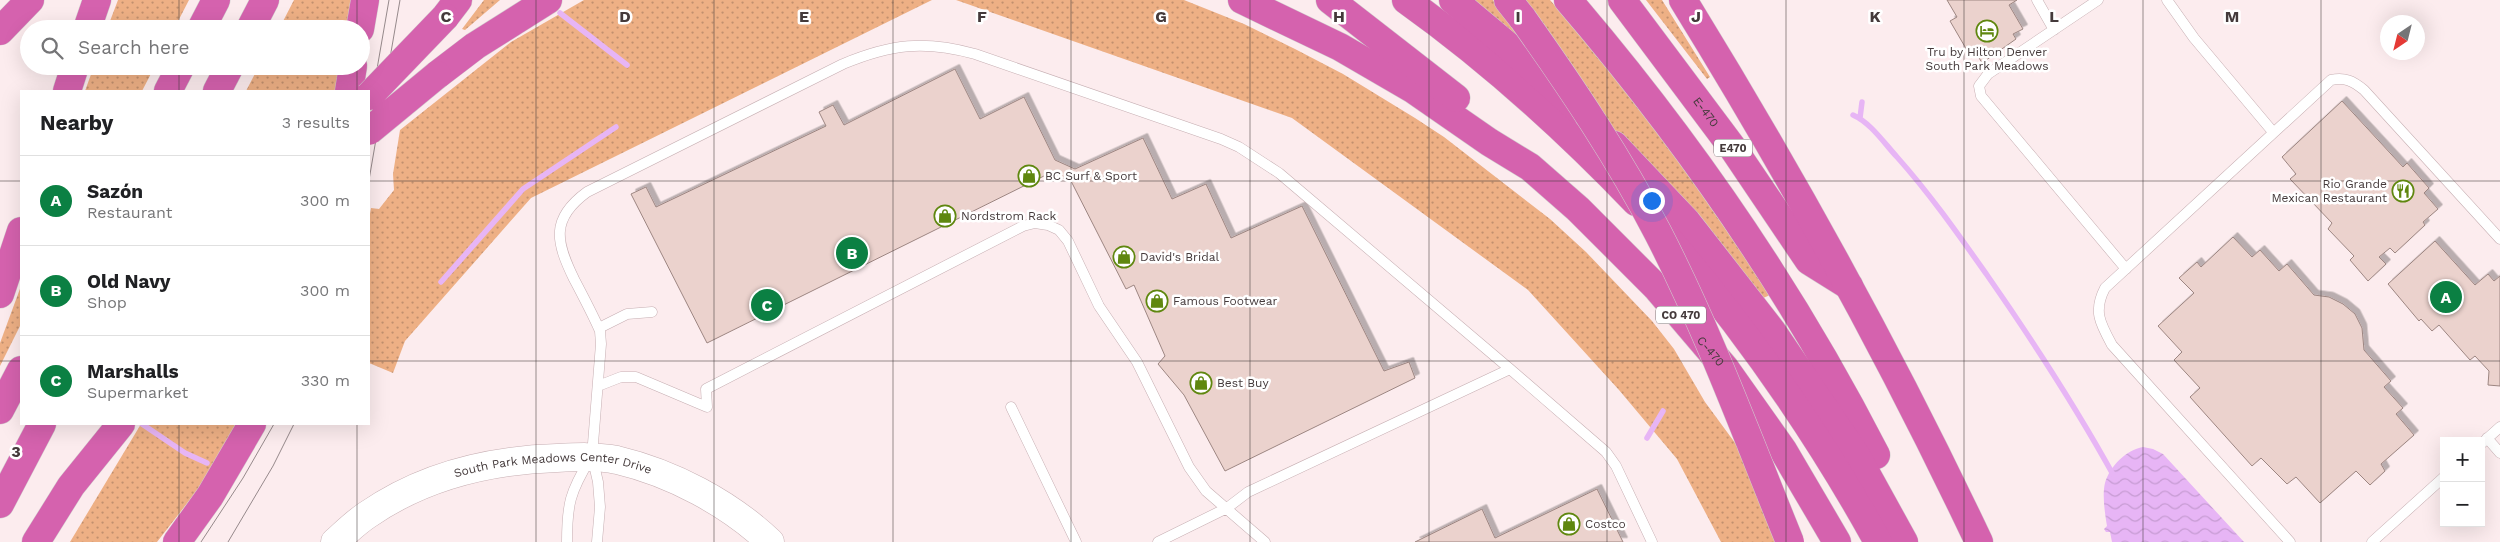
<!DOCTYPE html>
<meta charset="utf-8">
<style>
:root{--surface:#fff;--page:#f2f2f2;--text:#202124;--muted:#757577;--line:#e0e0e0;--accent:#0b8043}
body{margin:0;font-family:"Work Sans",sans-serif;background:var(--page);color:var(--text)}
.controls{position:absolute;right:15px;bottom:15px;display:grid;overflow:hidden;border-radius:0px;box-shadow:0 5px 20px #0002}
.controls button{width:45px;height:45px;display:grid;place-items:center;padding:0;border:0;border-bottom:1px solid var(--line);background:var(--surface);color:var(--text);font:25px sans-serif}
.compass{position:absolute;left:2380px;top:15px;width:45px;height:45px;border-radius:50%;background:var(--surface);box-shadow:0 5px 20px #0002;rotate:215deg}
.you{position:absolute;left:1651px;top:200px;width:18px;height:18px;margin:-12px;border:4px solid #fff;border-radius:50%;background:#1a73e8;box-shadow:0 0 0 8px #1a73e833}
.badge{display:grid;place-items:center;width:32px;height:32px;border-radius:50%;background:var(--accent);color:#fff;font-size:16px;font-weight:700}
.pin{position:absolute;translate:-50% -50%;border:2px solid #fff;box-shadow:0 1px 5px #0006}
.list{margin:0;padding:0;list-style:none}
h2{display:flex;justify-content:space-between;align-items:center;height:65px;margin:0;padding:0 20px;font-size:21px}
h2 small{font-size:16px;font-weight:400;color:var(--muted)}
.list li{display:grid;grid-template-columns:32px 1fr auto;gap:15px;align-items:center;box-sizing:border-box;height:90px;padding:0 20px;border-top:1px solid var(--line)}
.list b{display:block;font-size:19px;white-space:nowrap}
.list p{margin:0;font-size:16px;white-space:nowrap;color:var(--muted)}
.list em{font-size:16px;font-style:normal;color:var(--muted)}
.icon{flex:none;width:28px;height:28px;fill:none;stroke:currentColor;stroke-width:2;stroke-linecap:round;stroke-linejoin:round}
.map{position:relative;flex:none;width:2500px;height:542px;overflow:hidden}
.search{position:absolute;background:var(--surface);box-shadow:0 5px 20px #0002;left:20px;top:20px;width:350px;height:55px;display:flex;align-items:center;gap:12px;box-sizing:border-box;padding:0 18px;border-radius:28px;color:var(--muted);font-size:19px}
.panel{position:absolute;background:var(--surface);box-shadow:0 5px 20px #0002;left:20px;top:90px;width:350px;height:335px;border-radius:0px}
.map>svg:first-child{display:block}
.green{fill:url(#green-dots)}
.water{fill:url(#water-waves)}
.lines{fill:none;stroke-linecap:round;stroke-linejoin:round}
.stream{stroke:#e7b5f5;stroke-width:5.5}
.building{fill:#ebd2cd;stroke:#9d8682;filter:url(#shadow)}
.lane-casing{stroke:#c6aeb2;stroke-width:11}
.secondary-casing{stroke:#c6aeb2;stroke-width:29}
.highway-casing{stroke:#d2d0d0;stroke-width:29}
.lane{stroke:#fff;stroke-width:10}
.secondary{stroke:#fff;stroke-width:28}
.highway{stroke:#d562ae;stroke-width:28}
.tram{stroke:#96898b;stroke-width:1}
.highway-bridge-casing{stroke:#d2d0d0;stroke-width:29;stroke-linecap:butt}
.highway-bridge{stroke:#d562ae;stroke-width:28}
.grid{fill:none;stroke:#443a3b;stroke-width:1;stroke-opacity:0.55}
.labels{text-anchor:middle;stroke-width:5;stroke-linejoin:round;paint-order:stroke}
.shield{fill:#fff;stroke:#7c7576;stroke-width:1}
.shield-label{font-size:11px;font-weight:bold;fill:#443a3b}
.poi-label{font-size:12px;fill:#443a3b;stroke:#fff;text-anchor:start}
.street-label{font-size:12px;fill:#443a3b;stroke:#fff}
.grid-label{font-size:16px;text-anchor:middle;font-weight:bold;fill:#443a3b;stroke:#fff;stroke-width:5;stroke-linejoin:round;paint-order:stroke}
</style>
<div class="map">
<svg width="2500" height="542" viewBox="0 0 2500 542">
<defs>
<pattern id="green-dots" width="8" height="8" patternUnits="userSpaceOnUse" patternTransform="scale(1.25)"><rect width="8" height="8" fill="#eeb085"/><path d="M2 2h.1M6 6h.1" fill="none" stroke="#c2906e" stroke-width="1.8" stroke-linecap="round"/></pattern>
<pattern id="water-waves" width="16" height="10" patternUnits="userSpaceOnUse" patternTransform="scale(1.25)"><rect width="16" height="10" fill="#e7b5f5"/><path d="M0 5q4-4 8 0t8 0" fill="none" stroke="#c79cd3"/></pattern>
<filter id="shadow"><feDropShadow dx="4.5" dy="-4.5" stdDeviation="0" flood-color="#0004"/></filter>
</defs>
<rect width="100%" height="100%" fill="#fcecee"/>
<path class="green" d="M118,0H189L174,29H107Z
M294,0H356L350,29H279Z
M484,0H500L465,30L462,29Z
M584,0H932L531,198L405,341L393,373L369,363V219L371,208L379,209L394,190L393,174L400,130L511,42Z
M956,0H1184L1244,24L1295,49L1343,74L1415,118L1444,137L1550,219L1586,252L1652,321L1674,349L1705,402L1741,451L1777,542H1721L1677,459L1619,390L1528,290L1292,118Z
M1471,0H1493L1533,52Z
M1521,0H1550C1632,92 1702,192 1770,295L1761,299L1609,125Z
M1646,0H1662L1710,77L1707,79Z
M94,66H155L142,91H85Z
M259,66H343L339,91H246Z
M21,286V324L0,366V343Z
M141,424H240L199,488L157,542H70Z"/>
<path class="water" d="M2143,447L2153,449L2163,454L2244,542H2112L2110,532H2106L2104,529L2107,526C2105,514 2102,495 2105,483C2110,466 2126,450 2143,447Z"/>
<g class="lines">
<path class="stream" d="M560,13L627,65
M1853,115C1871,123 1884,143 1897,157C1930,194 1958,234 1987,275C2033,341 2076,407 2115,478
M1860,118L1862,102
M441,282L523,189L616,127
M142,424L185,453L207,463
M1647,438L1663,411"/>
</g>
<path class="building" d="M1947,0H2017L2009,5L2023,29L2013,34L2016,39L1982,63L1974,49L1968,52L1950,21L1957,17Z
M955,69L980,119L1024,97L1055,160L1075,169L1143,138L1172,199L1206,184L1231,238L1302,206L1384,371L1409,362L1415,378L1225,471L1184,395L1158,364L1165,356L1134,285L1126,289L1071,181L1050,173L707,343L631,194L646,187L656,207L826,126L819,112L833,105L844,125Z
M2342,101L2403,167L2407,163L2429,188L2424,193L2438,209L2423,222L2425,225L2395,253L2390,248L2379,257L2386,264L2368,281L2350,260L2354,256L2328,229L2332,223L2290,179L2296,174L2282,157Z
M2233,237L2252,257L2260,250L2279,271L2287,264L2314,295L2329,297L2343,304L2355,314L2362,328L2364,350L2391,381L2384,387L2403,408L2396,414L2414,435L2381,464L2385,471L2370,485L2356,471L2320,503L2296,477L2287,484L2261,458L2252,466L2190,397L2200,388L2174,360L2182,352L2158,326L2194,293L2179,278L2197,262L2201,267Z
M2435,241L2475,285L2488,274L2494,281L2500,276V386L2488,385L2489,371L2475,356L2470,360L2439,325L2432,331L2421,319L2419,321L2388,284Z
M1597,489L1623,542H1415L1482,509L1495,538Z"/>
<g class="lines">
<g class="lane-casing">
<path id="lane" d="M2037,0L2054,30
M2098,0L1988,74L1979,86L1981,96L2126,269
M2167,0L2194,38L2273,132
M599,328L627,314L652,312
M598,386L621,377H636L707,407L706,389L1023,226L1035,223L1048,225L1059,230L1068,241L1099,306L1137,362L1189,467L1206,491L1265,542
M1011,407L1076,542
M2487,438L2500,453
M2481,444L2500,427
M567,542C567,504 570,492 590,459
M597,542L600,507L598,482L592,456L601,344L600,331C592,313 583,296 574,279C556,242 550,219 587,192L843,64C891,44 924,40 975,54L1221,139L1239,147L1279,173L1510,369L1606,452L1616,466L1652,542
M1158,542L1227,508L1248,492L1510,369
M2290,542L2112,345C2100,323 2093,311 2105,288L2331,80C2345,77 2353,81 2364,90L2500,239
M2372,542L2444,477"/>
</g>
<g class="secondary-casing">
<g id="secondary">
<path id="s1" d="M335,542C345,533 355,523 367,515C423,476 490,460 557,458C577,457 597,456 617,460C672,473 729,503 770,542"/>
</g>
</g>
<g class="highway-casing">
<g id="highway">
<path id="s2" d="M1242,0L1340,47L1414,90L1489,142L1530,167L1578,209L1656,287L1725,368L1783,450L1837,542"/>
<path d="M1330,0L1456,98"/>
<path d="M1406,0C1490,60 1565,128 1636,202"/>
<path d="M1453,0L1508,46L1578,109"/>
<path d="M1508,0L1523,19"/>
<path d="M1568,0C1688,140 1792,291 1876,455"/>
<path id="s3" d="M1622,0L1732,147L1809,261L1849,286"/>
<path d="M1683,0C1791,175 1891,356 1979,542"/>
<path d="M445,17L458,0"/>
<path d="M87,29L97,0"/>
<path d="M201,29L216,0"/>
<path d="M250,29L265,0"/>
<path d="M360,29L365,0"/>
<path d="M0,31L30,0"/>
<path d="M437,75L475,46L548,0"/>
<path d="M67,91L75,66"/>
<path d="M168,91L181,66"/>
<path d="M217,91L230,66"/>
<path d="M349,91L353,66"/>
<path d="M1614,145L1687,222L1772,331L1856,455L1904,542"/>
<path d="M1664,234C1746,330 1817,431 1878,542"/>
<path d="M0,294L21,231"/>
<path d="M0,410L21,370"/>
<path d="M0,504L42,424"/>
<path d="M36,542L71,486L121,424"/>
<path d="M177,542L210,496L252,424"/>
</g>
</g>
<use href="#lane" class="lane"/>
<use href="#secondary" class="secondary"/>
<use href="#highway" class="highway"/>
<path class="tram" d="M369,115L389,0
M369,180L400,0
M201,542L243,478L274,424
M228,542L273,466L294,424"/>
<g class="highway-bridge-casing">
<path id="highway-bridge" d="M1523,19C1572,88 1619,158 1658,233C1709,332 1748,439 1790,542
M369,96L445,17
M369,131L437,75"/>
</g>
<use href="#highway-bridge" class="highway-bridge"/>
</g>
<path class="grid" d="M179,0V29M357,0V29M536,0V542M714,0V542M893,0V542M1071,0V542M1250,0V542M1429,0V542M1607,0V542M1786,0V542M1964,0V542M2143,0V542M2321,0V542M179,66V91M357,66V91M0,181H21M369,181H2500M0,361H21M369,361H2500M179,424V542M357,424V542"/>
<defs>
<g id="hotel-ring" transform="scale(1.125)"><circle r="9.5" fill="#fff" stroke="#5f870f" stroke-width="1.5"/><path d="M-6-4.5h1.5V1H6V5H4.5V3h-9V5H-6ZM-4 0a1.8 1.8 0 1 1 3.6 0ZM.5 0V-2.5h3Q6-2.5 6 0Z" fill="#5f870f"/></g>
<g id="shop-ring" transform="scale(1.125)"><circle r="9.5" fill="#fff" stroke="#5f870f" stroke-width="1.5"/><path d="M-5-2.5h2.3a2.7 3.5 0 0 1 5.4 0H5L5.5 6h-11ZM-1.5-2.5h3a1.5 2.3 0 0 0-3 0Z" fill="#5f870f"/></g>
<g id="restaurant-ring" transform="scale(1.125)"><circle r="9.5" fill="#fff" stroke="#5f870f" stroke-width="1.5"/><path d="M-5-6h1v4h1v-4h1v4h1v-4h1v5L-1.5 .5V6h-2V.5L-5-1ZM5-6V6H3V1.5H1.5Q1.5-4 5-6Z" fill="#5f870f"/></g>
</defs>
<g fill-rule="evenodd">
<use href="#hotel-ring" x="1987" y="31"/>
<use href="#shop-ring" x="1029" y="176"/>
<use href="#restaurant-ring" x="2403" y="191"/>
<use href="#shop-ring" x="945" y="216"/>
<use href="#shop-ring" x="1124" y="257"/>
<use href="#shop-ring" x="1157" y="301"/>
<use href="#shop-ring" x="1201" y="383"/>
<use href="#shop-ring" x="1569" y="524"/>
</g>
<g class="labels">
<g class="shield">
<rect x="1714" y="139.5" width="38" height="17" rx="4"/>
<rect x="1656" y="306.5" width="50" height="17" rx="4"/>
</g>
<g class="shield-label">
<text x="1733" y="152">E470</text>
<text x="1681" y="319">CO 470</text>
</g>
<g class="poi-label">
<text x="1987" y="56" text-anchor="middle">Tru by Hilton Denver<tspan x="1987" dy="14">South Park Meadows</tspan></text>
<text x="1045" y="180">BC Surf &amp; Sport</text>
<text x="2387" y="188" text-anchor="end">Rio Grande<tspan x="2387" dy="14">Mexican Restaurant</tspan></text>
<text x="961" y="220">Nordstrom Rack</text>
<text x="1140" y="261">David's Bridal</text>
<text x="1173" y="305">Famous Footwear</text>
<text x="1217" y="387">Best Buy</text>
<text x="1585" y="528">Costco</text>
</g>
<g class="street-label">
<text dy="4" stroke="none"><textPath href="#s3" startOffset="140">E-470</textPath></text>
<text dy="4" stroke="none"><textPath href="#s2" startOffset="592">C-470</textPath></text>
<text dy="4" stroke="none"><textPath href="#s1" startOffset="239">South Park Meadows Center Drive</textPath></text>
</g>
</g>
<g class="grid-label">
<text x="446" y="22">C</text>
<text x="625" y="22">D</text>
<text x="804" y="22">E</text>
<text x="982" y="22">F</text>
<text x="1161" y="22">G</text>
<text x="1339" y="22">H</text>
<text x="1518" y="22">I</text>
<text x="1696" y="22">J</text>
<text x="1875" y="22">K</text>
<text x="2054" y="22">L</text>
<text x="2232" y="22">M</text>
<text x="16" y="457">3</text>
</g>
</svg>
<div class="controls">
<button>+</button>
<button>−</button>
</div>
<svg class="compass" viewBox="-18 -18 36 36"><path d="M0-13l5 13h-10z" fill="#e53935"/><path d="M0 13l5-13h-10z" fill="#757577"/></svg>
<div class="you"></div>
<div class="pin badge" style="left:2446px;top:297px">A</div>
<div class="pin badge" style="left:852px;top:253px">B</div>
<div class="pin badge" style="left:767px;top:305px">C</div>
<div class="search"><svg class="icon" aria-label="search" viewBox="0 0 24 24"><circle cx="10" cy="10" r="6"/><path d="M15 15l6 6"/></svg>Search here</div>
<section class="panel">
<h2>Nearby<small>3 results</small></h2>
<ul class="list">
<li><span class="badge">A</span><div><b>Sazón</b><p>Restaurant</p></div><em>300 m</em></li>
<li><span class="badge">B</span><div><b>Old Navy</b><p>Shop</p></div><em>300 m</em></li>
<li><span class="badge">C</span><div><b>Marshalls</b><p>Supermarket</p></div><em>330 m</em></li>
</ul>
</section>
</div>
